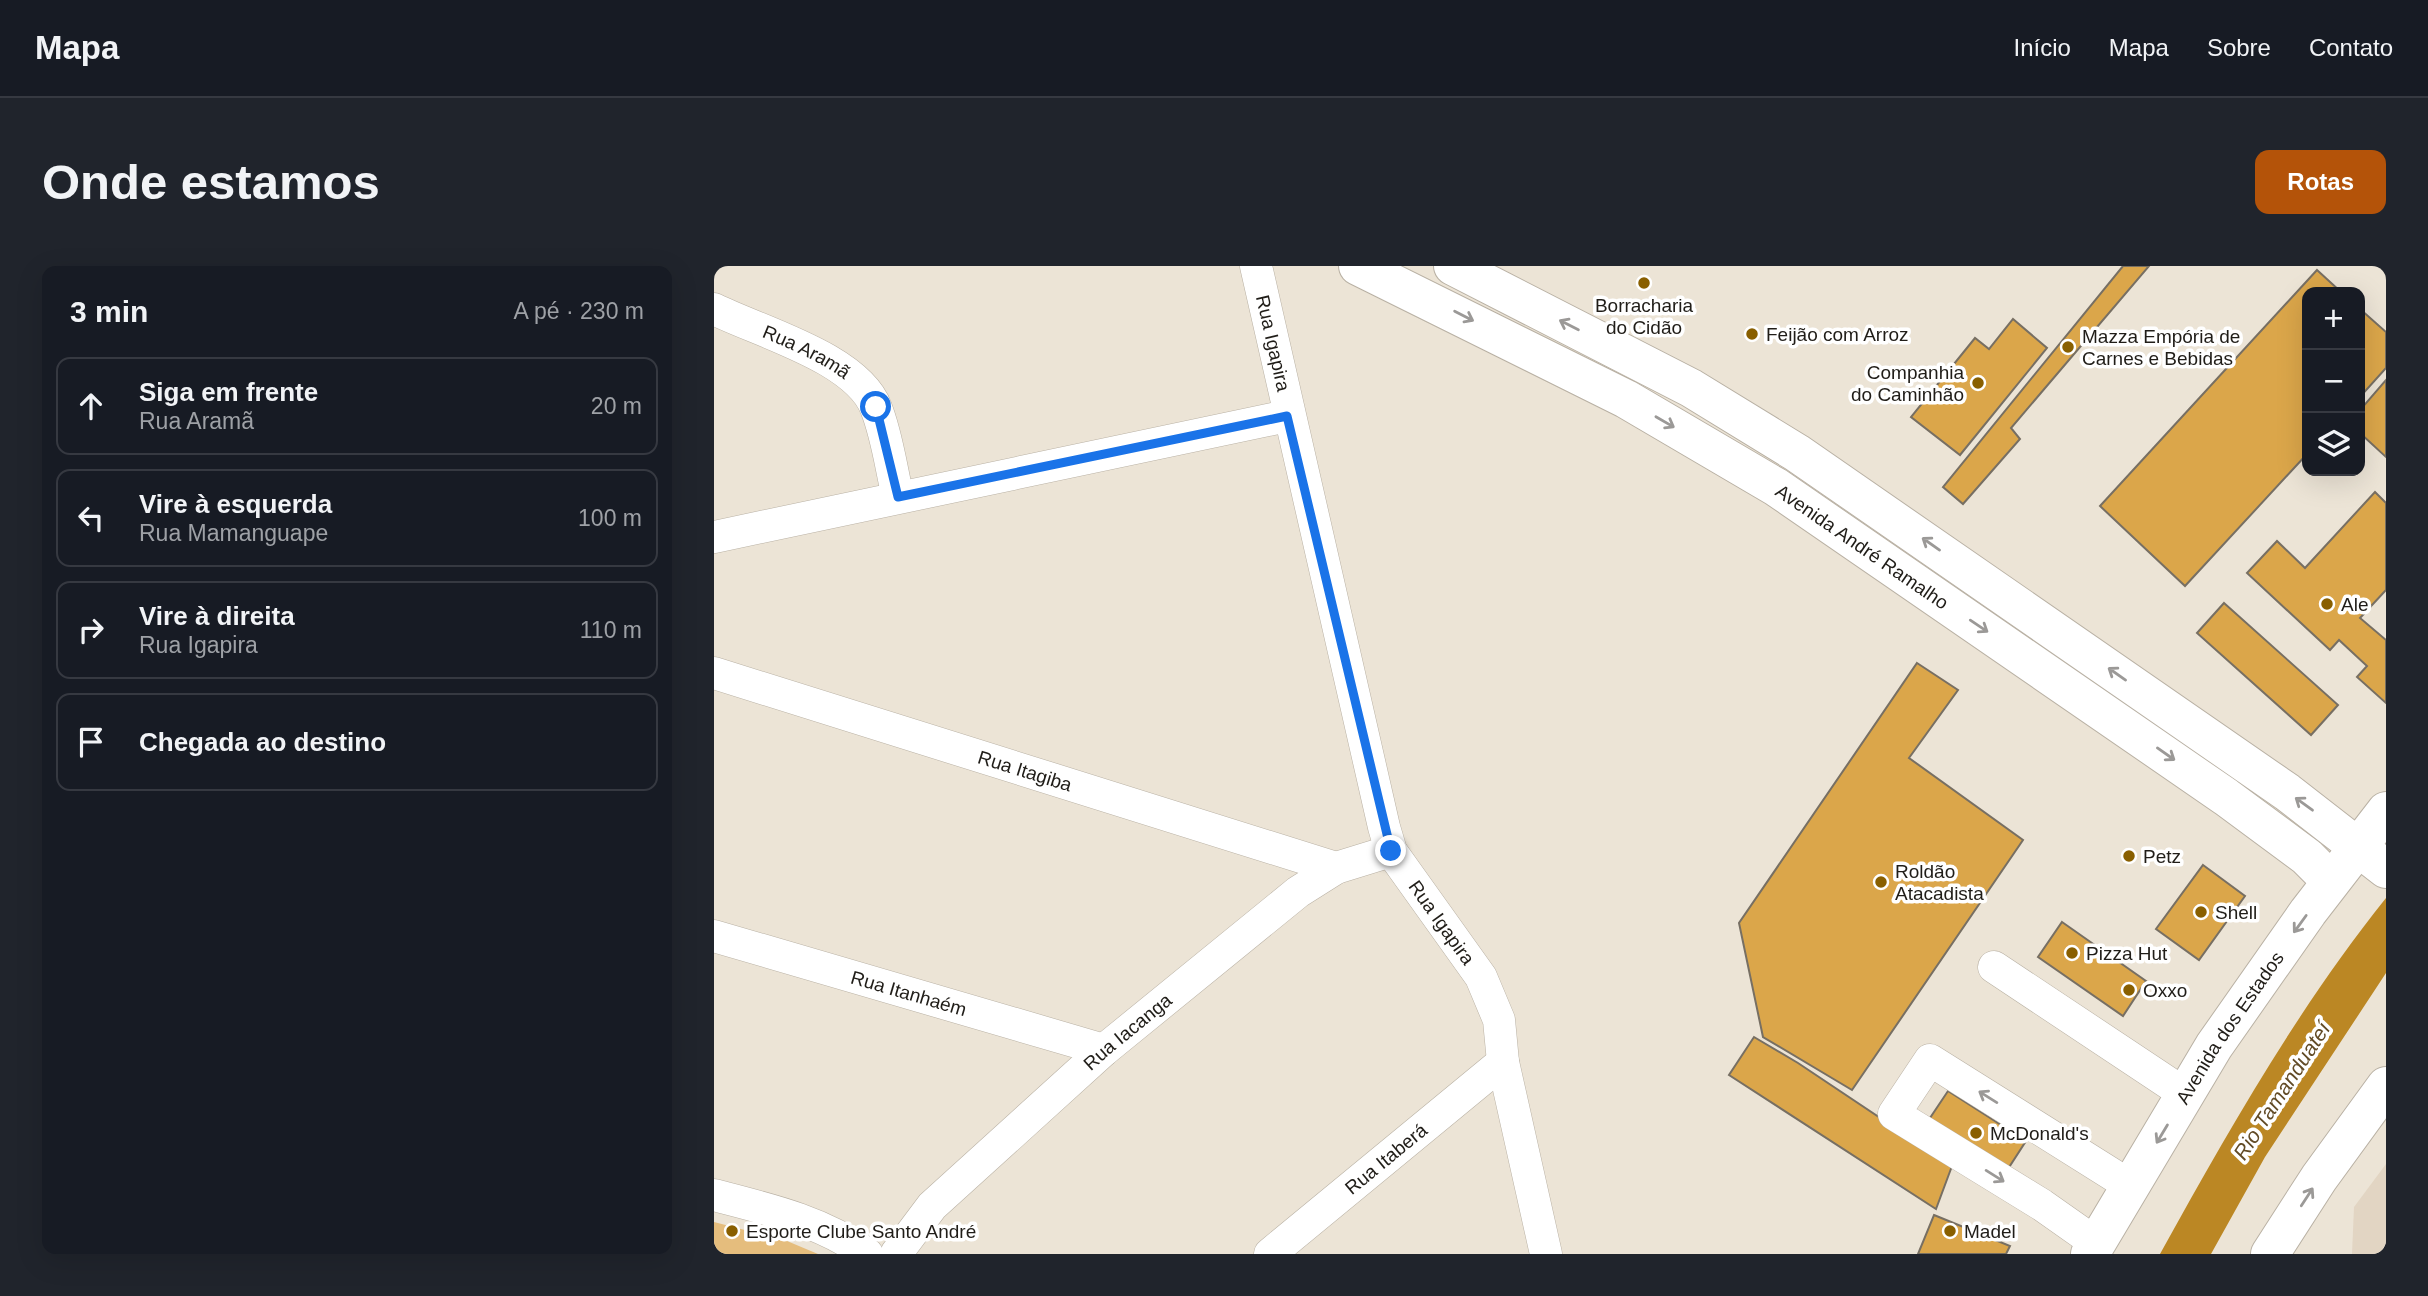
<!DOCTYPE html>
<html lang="pt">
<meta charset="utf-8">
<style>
:root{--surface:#171b24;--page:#20242c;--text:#f1f3f6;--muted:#9ea1a6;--line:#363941;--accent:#b45309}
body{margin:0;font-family:Arial,sans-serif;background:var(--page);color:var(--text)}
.controls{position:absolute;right:21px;top:21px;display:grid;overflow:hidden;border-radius:14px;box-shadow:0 7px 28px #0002}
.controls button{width:63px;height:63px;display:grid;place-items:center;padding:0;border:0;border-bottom:2px solid var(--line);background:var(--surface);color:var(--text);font:35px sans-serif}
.stop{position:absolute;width:21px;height:21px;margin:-16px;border:5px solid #1a73e8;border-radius:50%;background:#fff}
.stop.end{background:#1a73e8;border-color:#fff;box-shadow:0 2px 7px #0008}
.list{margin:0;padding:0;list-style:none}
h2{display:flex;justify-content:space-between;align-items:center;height:91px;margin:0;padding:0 28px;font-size:30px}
h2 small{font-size:23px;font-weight:400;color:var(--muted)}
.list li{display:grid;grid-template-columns:46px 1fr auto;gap:21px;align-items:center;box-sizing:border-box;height:98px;margin:0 14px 14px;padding:0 14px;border:2px solid var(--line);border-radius:14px}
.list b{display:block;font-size:26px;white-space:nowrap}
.list p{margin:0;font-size:23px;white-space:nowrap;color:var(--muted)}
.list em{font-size:23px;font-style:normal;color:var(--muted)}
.icon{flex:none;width:38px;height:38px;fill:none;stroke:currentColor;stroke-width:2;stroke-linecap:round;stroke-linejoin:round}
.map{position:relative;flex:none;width:1672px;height:988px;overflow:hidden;border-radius:14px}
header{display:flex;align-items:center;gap:42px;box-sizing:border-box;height:98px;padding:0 35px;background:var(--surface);border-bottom:2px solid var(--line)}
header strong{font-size:33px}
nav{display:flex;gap:38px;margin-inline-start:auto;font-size:24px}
.intro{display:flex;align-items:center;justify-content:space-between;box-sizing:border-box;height:168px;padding:0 42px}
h1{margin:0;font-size:49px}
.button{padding:18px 32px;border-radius:14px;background:var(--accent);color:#fff;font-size:24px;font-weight:700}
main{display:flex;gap:42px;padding:0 42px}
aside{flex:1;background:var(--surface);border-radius:14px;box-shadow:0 7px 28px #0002}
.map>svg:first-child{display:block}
.built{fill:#e2d5c3}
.green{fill:#e5bd7d}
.water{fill:#bb8724}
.building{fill:#dba64a;stroke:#776f63;stroke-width:2}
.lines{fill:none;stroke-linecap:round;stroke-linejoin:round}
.minor-casing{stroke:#b9b1a4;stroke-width:33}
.major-casing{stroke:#b9b1a4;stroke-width:40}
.highway-casing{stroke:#b9b1a4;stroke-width:40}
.minor{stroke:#fff;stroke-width:32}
.major{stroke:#fff;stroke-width:38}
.highway{stroke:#fff;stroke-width:38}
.oneway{stroke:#9b9997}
.route{stroke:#1a73e8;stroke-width:9}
.poi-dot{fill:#895f00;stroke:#fff;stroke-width:2.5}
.labels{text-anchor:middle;stroke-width:7;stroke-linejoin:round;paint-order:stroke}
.poi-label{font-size:19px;fill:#201d18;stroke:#fff;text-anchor:start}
.street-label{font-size:19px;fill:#201d18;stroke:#fff}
.water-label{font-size:21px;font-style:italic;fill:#624b26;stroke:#fff}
</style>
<header>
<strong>Mapa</strong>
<nav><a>Início</a><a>Mapa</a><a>Sobre</a><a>Contato</a></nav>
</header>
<div class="intro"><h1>Onde estamos</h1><a class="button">Rotas</a></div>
<main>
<aside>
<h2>3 min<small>A pé · 230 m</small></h2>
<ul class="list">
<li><svg class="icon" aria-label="ahead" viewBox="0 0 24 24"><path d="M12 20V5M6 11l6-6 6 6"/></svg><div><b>Siga em frente</b><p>Rua Aramã</p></div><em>20 m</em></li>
<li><svg class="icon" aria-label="left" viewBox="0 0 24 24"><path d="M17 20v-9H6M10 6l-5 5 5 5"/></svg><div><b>Vire à esquerda</b><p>Rua Mamanguape</p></div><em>100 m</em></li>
<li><svg class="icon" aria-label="right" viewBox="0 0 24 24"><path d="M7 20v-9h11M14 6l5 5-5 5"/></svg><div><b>Vire à direita</b><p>Rua Igapira</p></div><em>110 m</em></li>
<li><svg class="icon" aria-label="arrive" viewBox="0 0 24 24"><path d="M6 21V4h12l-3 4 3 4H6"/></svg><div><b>Chegada ao destino</b></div></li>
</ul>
</aside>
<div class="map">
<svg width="1672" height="988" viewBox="0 0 1672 988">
<rect width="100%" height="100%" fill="#ece4d6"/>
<path class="built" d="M1672,898V988H1638L1640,941Z"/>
<path class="green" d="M0,956L73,975L104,988H0Z"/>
<path class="water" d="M1672,632V707L1551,891L1497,988H1446C1514,865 1584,742 1672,632Z"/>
<path class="building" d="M1409,0H1435L1297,162L1306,173L1249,238L1229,221Z
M1603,4L1627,26H1593V188L1471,320L1386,240Z
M1646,43L1672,66V102L1646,131Z
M1299,53L1333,82L1246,189L1197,151L1261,72L1275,83Z
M1672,114V191L1646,167V144Z
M1661,226L1672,237V324L1646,352L1672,374V437L1643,411L1653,400L1625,374L1616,384L1533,307L1563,275L1591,302Z
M1510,337L1624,439L1597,469L1483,367Z
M1203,397L1244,424L1195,492L1309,574L1138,824L1049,771L1025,657Z
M1489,599L1531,630L1485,694L1442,663Z
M1348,656L1432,715L1409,750L1324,691Z
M1040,771L1084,797L1238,900L1222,943L1015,809Z
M1234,825L1312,875L1290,909L1212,858Z
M1220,949L1296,980L1292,988H1204Z"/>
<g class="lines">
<g class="minor-casing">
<g id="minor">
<path id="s1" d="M542,0L670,561L677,585L767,711L785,754L789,796L832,988"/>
<path id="s2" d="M0,43C46,66 143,92 162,142C173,169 177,202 184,231"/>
<path d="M0,271L573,150"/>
<path id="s3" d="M0,407L622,602"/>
<path id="s4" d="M0,670L390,784"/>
<path d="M1280,701L1471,828"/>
<path d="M0,929C54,943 107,955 153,988"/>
<path d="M1382,977L1328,939L1180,848L1216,794L1415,919"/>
<path id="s5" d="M182,988L218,940L390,784L584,626L622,602L677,585"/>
<path id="s6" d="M556,988L789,796"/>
</g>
</g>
<g class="major-casing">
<g id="major">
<path id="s7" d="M644,0L912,133L1062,221L1512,531L1593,591L1617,615"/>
<path d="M739,0L977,122L1083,187L1573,526L1672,603"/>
</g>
</g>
<g class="highway-casing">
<g id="highway">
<path id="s8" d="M1376,988L1500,780L1594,646L1672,545"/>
<path d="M1556,988L1605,912L1672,820"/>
</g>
</g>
<use href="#minor" class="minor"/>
<use href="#major" class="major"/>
<use href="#highway" class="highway"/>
</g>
<defs><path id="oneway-shaft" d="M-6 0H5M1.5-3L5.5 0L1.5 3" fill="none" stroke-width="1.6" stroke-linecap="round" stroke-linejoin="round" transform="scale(1.75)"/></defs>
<g class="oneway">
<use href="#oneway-shaft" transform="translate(750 50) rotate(27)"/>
<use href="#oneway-shaft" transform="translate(855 59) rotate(-153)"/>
<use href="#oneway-shaft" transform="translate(951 156) rotate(30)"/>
<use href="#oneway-shaft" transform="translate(1217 278) rotate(-145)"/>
<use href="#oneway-shaft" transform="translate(1265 360) rotate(34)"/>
<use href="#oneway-shaft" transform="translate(1403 408) rotate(-145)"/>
<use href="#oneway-shaft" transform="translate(1452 488) rotate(35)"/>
<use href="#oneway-shaft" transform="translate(1590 538) rotate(-144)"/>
<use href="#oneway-shaft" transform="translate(1586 658) rotate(126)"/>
<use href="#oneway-shaft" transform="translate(1274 831) rotate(-148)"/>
<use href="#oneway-shaft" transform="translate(1448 868) rotate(121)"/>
<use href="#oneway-shaft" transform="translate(1281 910) rotate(32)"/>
<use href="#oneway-shaft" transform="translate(1593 931) rotate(-57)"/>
</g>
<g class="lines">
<path class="route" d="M162,141L184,231L573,150L677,585"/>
</g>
<g class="poi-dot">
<circle cx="930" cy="17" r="7"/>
<circle cx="1038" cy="68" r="7"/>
<circle cx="1354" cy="81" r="7"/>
<circle cx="1264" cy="117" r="7"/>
<circle cx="1613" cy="338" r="7"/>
<circle cx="1415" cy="590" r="7"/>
<circle cx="1167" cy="616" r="7"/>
<circle cx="1487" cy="646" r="7"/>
<circle cx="1358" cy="687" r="7"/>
<circle cx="1415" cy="724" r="7"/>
<circle cx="1262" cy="867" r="7"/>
<circle cx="18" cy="965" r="7"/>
<circle cx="1236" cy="965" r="7"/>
</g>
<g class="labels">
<g class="poi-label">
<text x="930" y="46" text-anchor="middle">Borracharia<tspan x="930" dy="22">do Cidão</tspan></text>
<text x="1052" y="75">Feijão com Arroz</text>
<text x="1368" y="77">Mazza Empória de<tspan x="1368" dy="22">Carnes e Bebidas</tspan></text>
<text x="1250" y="113" text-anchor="end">Companhia<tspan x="1250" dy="22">do Caminhão</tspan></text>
<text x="1627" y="345">Ale</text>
<text x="1429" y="597">Petz</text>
<text x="1181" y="612">Roldão<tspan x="1181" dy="22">Atacadista</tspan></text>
<text x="1501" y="653">Shell</text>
<text x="1372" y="694">Pizza Hut</text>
<text x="1429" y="731">Oxxo</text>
<text x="1276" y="874">McDonald's</text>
<text x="32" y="972">Esporte Clube Santo André</text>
<text x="1250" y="972">Madel</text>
</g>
<g class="street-label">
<text dy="7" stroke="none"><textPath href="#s1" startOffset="79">Rua Igapira</textPath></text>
<text dy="7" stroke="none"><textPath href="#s2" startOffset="102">Rua Aramã</textPath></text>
<text dy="7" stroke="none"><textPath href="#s7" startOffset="578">Avenida André Ramalho</textPath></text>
<text dy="7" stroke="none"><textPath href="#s3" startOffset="326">Rua Itagiba</textPath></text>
<text dy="7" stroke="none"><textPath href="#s1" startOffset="688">Rua Igapira</textPath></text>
<text dy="7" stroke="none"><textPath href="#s4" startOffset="203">Rua Itanhaém</textPath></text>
<text dy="7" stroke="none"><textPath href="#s8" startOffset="266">Avenida dos Estados</textPath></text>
<text dy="7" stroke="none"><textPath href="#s5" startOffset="322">Rua Iacanga</textPath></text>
<text dy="7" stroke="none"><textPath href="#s6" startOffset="150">Rua Itaberá</textPath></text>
</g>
<g class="water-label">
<text transform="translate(1568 825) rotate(-57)" y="7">Rio Tamanduateí</text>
</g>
</g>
</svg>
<div class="controls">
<button>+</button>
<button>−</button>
<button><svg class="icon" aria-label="layers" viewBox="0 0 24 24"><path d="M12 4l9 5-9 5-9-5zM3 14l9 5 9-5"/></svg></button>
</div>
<div class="stop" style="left:162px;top:141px"></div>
<div class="stop end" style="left:677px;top:585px"></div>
</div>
</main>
